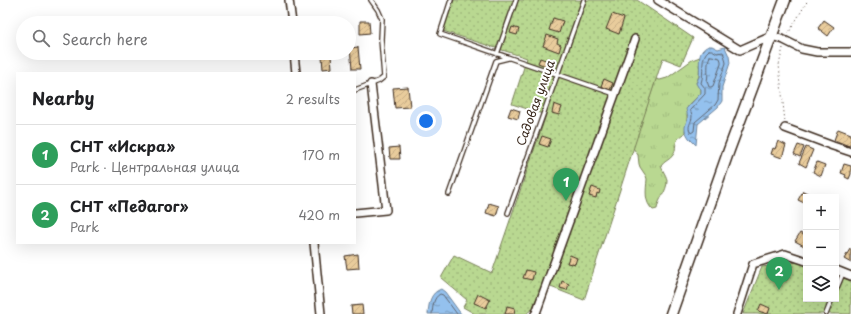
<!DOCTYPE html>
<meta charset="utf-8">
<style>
:root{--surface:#fff;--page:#f6f6f6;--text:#202124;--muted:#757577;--line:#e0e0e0;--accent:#db2777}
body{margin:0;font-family:"Playpen Sans",sans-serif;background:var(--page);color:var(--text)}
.controls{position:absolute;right:12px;bottom:12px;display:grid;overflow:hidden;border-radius:0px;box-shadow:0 4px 16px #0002}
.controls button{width:36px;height:36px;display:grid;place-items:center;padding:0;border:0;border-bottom:1px solid var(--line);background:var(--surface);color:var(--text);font:20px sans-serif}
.you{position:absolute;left:426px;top:121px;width:14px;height:14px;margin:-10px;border:3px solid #fff;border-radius:50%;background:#1a73e8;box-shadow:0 0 0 6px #1a73e833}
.badge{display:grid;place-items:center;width:26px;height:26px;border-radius:50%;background:var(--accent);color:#fff;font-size:13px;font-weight:700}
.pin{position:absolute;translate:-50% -33px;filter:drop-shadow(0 1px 2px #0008)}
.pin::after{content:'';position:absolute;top:21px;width:14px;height:12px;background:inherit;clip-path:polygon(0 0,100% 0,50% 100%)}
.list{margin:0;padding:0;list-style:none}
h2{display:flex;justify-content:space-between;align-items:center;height:52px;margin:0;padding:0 16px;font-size:17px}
h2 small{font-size:13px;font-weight:400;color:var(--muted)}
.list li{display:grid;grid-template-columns:26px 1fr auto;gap:12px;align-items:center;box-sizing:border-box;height:60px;padding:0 16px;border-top:1px solid var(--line)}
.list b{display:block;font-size:15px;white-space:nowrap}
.list p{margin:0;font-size:13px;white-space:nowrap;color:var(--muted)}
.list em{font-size:13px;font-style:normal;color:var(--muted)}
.icon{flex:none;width:22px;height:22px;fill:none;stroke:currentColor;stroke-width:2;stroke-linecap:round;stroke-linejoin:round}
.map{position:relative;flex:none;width:851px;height:314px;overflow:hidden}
.search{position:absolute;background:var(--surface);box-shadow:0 4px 16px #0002;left:16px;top:16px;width:340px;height:44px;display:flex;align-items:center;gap:10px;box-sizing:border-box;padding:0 14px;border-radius:22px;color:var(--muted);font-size:15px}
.panel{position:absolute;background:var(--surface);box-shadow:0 4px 16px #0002;left:16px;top:72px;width:340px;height:172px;border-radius:0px}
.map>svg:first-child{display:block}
.grass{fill:url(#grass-tufts);stroke:#7a8158}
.garden{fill:url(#garden-dots);stroke:#7a8158}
.water{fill:url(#water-ripples);stroke:#70859b}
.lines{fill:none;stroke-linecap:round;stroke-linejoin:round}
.shore{stroke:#5f6671;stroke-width:1}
.building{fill:url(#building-hatch);stroke:#3b2a1e}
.lane-casing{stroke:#3b2a1e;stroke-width:6}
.street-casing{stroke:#3b2a1e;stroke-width:10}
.secondary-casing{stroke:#3b2a1e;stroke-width:13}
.path{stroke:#3b2a1e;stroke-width:1;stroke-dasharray:1 3;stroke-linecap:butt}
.lane{stroke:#fff;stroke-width:3.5}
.street{stroke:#fff;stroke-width:7}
.secondary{stroke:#fff;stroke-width:10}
.labels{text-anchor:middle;stroke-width:4;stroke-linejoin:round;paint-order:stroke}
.street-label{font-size:12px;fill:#3b2a1e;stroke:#fff}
</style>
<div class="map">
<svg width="851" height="314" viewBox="0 0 851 314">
<defs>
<pattern id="grass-tufts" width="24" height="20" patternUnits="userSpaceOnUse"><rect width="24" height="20" fill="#b9d891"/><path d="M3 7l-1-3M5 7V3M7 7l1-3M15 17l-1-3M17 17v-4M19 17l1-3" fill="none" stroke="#a0ba7d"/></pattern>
<pattern id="garden-dots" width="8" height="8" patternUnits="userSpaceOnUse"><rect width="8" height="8" fill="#b9d891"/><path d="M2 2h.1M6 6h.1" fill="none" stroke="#a0ba7d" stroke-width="1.8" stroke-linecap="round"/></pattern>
<pattern id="water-ripples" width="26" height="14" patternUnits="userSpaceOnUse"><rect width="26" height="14" fill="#94c1ee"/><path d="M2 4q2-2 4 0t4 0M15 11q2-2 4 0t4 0" fill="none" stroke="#7a9dc0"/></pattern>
<pattern id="building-hatch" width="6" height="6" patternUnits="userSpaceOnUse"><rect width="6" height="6" fill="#e9cc9c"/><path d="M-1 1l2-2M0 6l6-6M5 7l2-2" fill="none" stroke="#c9af86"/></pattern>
</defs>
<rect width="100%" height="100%" fill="#fff"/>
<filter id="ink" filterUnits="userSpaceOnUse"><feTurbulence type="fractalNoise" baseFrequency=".025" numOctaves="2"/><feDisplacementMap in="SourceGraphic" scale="8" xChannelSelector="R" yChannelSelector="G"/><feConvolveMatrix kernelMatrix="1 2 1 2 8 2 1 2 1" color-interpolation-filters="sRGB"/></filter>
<g filter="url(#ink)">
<path class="grass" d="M700,57L699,76L696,83L701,89V93L688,106C688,112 687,118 686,125C685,128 686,131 684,134C681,137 677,138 676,143C675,147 676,151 673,155C670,160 664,161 661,166C663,172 667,176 667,181C667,192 658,199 657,209L653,210C644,202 646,191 647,179L646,176L640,167L639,164L638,155L633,148L656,79L660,80L667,78L692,60Z"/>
<path class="garden" d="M454,0H637L693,38L681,65L663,58L584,300L543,284L532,309L526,314H475L463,307L467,300L441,278L454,255L492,273L546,115L512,104L527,58L443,31Z
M798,262L806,264V299H836V275L851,281V314H743L762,267Z"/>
<path class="water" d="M709,46H712L718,49L725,47L729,56L730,63L722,87V101L718,107L698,124L696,145L689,138L685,131V127L688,117L686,109L701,93V89L698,87L696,83C697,81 698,79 699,77C701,66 695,51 709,46Z
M441,289L445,292L461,314H428C429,303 430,293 441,289Z"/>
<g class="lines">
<path class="shore" d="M709,50H712L717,53L723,52L725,58L726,63L719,83L718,100L715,105L695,122L694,131L691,133C686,126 692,123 692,116C692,114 691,112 690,110L705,94V88L701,83C705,72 699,57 709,50Z
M710,56H712L720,58L721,61V64L713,86L711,87H709L707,81C709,73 706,64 710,56Z
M432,314C433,306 433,298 440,294L443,295L457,314"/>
</g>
<path class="building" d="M612,14L624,18L619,34L606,29Z
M553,18L563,21L559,33L549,30Z
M824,20L834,27L828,36L818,28Z
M360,21H369L370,33L360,34Z
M512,27L519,29L517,35L510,33Z
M547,35L558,39L557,43L561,45L559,52L543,46Z
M358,47L360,69H352L350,48Z
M331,56L332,68L323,69L322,57Z
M540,58L548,61L546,66L538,63Z
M604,79L613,83L610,90L601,86Z
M408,87L410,107L395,108L393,88Z
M554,104L562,107L559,115L552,113Z
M511,108L520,111L518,119L508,116Z
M838,129L851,134V142L849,146L834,140Z
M542,136L551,139L548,147L539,144Z
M778,141L786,145L782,158L771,154L773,148L775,149Z
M798,145L804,147L800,157L794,154Z
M399,147L400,159H390L389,148Z
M806,147L813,150L806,167L799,163Z
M817,162L825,165L821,176L813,172Z
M844,164L851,166V174L849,179L845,177L846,175L841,173Z
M592,187L600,190L599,194L597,193L596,198L589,196Z
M803,191L813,196L806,197V204L798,200Z
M489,203L499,206L496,216L486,213Z
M800,233L806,236V247L795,241Z
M850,249H851V263L844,259Z
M358,254L359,268L347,269L345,256Z
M570,255L577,258L575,264L572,263V264L567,263Z
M526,270L534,272L532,280L523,278Z
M778,270L789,274L787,280L776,276Z
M562,281L569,284L567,290L560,288Z
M478,294L490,300L486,308L474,303Z
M761,304L770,308L768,314L758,311Z
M362,305L363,314H352L351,306Z
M507,306L515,308L514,314H505Z"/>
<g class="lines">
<g class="lane-casing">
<path id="lane" d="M451,0L440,34L612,93V96
M497,54L516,0
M355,90L379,81L384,77L381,39L382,19L378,10L371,0
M449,194L496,61L508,58
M508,213L584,0
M836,290L843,273
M826,314L832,299"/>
</g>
<g class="street-casing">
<path id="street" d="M289,0L292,23
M658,0L740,50L772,36L784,40L802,49L817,52H851
M294,53L296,73
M785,128L833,146L851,152
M355,213L386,210L371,84
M314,243L321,314
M836,270L851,276
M535,314L536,313L635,39
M737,314L753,264L785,254L806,261"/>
</g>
<g class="secondary-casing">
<path id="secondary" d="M671,314L729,150L785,0"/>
</g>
<path class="path" d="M788,34L808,0
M783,48L779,65L785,122"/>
<use href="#lane" class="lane"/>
<use href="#street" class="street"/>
<use href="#secondary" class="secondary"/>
</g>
</g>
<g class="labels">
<g class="street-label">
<text transform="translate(536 103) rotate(-70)" y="4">Садовая улица</text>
</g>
</g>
</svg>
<div class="controls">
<button>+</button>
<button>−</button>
<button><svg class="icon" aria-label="layers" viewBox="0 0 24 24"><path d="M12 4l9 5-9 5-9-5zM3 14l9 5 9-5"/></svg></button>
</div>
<div class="you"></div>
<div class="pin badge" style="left:566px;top:201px;background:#2e9e5b">1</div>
<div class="pin badge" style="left:779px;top:290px;background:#2e9e5b">2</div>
<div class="search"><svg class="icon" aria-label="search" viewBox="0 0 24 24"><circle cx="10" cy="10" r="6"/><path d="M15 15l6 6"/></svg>Search here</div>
<section class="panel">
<h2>Nearby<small>2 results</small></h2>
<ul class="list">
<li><span class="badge" style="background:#2e9e5b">1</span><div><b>СНТ «Искра»</b><p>Park · Центральная улица</p></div><em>170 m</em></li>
<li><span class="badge" style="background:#2e9e5b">2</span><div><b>СНТ «Педагог»</b><p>Park</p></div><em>420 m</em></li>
</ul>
</section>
</div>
